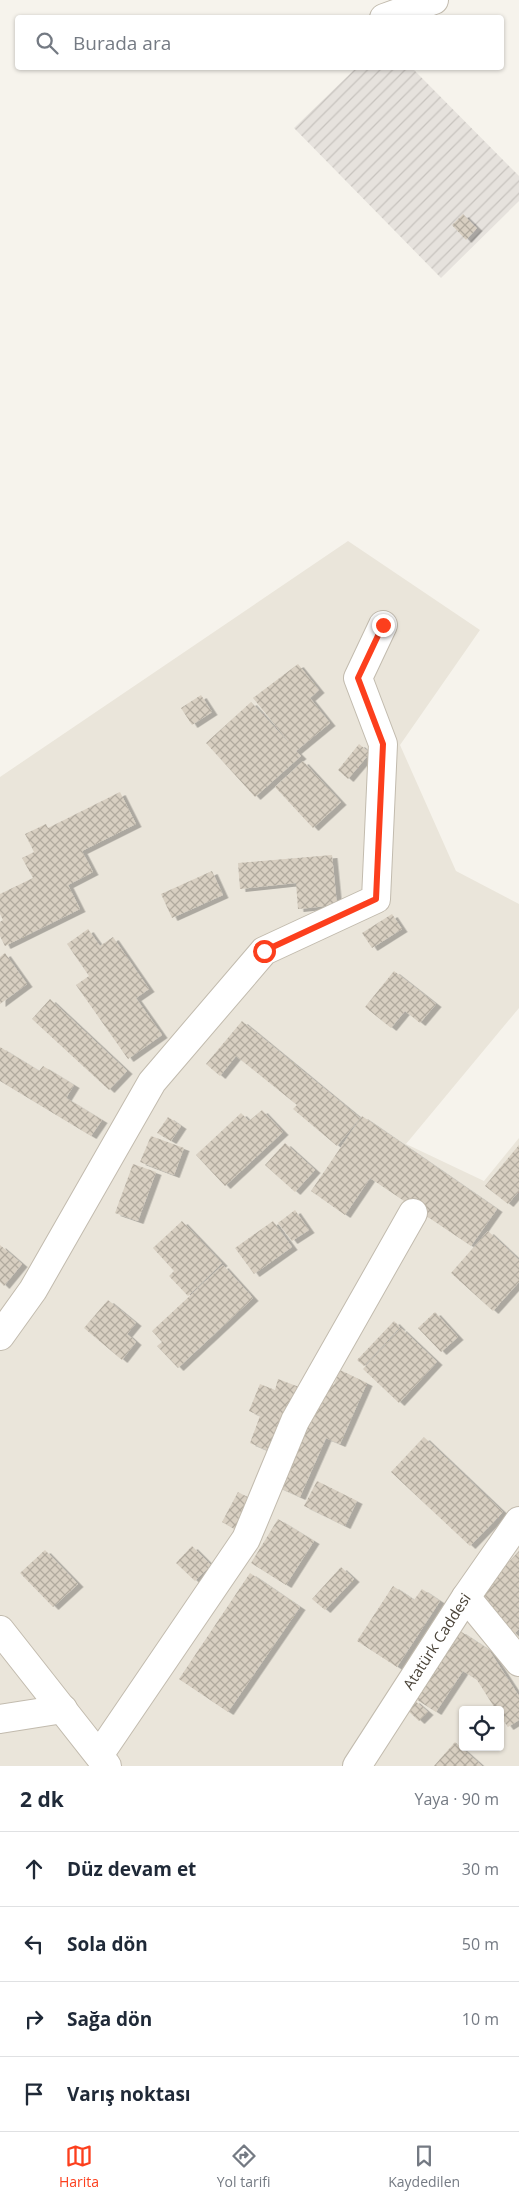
<!DOCTYPE html>
<html lang="tr">
<meta charset="utf-8">
<style>
:root{--surface:#fff;--page:#f6f6f7;--text:#1f2937;--muted:#747a83;--line:#e0e1e3;--accent:#fc3f1d}
body{margin:0;font-family:"Open Sans",sans-serif;background:var(--page);color:var(--text)}
.controls{position:absolute;right:15px;bottom:15px;display:grid;overflow:hidden;border-radius:5px;box-shadow:0 1px 4px #0004}
.controls button{width:45px;height:45px;display:grid;place-items:center;padding:0;border:0;border-bottom:1px solid var(--line);background:var(--surface);color:var(--text);font:25px sans-serif}
.stop{position:absolute;width:15px;height:15px;margin:-11px;border:4px solid #fc3f1d;border-radius:50%;background:#fff}
.stop.end{background:#fc3f1d;border-color:#fff;box-shadow:0 1px 5px #0008}
.list{margin:0;padding:0;list-style:none}
h2{display:flex;justify-content:space-between;align-items:center;height:65px;margin:0;padding:0 20px;font-size:21px}
h2 small{font-size:16px;font-weight:400;color:var(--muted)}
.list li{display:grid;grid-template-columns:32px 1fr auto;gap:15px;align-items:center;box-sizing:border-box;height:75px;padding:0 20px;border-top:1px solid var(--line)}
.list b{display:block;font-size:19px;white-space:nowrap}
.list em{font-size:16px;font-style:normal;color:var(--muted)}
.icon{flex:none;width:28px;height:28px;fill:none;stroke:currentColor;stroke-width:2;stroke-linecap:round;stroke-linejoin:round}
.map{position:relative;flex:none;width:519px;height:1766px;overflow:hidden}
.search{position:absolute;background:var(--surface);box-shadow:0 1px 4px #0004;left:15px;right:15px;top:15px;height:55px;display:flex;align-items:center;gap:12px;box-sizing:border-box;padding:0 18px;border-radius:5px;color:var(--muted);font-size:19px}
.sheet{height:365px;background:var(--surface)}
nav{display:flex;justify-content:space-around;align-items:center;box-sizing:border-box;height:70px;border-top:1px solid var(--line);background:var(--surface);font-size:14px;color:var(--muted)}
nav a{display:grid;justify-items:center;gap:2px}
nav .on{color:var(--accent)}
.map>svg:first-child{display:block}
.residential{fill:#eae5da;fill-rule:evenodd}
.industrial{fill:url(#industrial-furrows)}
.building{fill:url(#building-cross-hatch);filter:url(#shadow)}
.lines{fill:none;stroke-linecap:round;stroke-linejoin:round}
.minor-casing{stroke:#c2bbae;stroke-width:30}
.minor{stroke:#fff;stroke-width:28}
.route{stroke:#fc3f1d;stroke-width:6}
.labels{text-anchor:middle;stroke-width:5;stroke-linejoin:round;paint-order:stroke}
.street-label{font-size:15px;fill:#4b4439;stroke:#fff}
</style>
<div class="map">
<svg width="519" height="1766" viewBox="0 0 519 1766">
<defs>
<pattern id="industrial-furrows" width="10" height="10" patternUnits="userSpaceOnUse" patternTransform="scale(1.25)"><rect width="10" height="10" fill="#e6e2dd"/><path d="M-1 1l2-2M0 10L10 0M9 11l2-2" fill="none" stroke="#c7c3be"/></pattern>
<pattern id="building-cross-hatch" width="8" height="8" patternUnits="userSpaceOnUse" patternTransform="scale(1.25)"><rect width="8" height="8" fill="#d8cfc1"/><path d="M0 0l8 8M0 8l8-8" fill="none" stroke="#b1aa9e"/></pattern>
<filter id="shadow"><feDropShadow dx="5.5" dy="3" stdDeviation="0" flood-color="#0004"/></filter>
</defs>
<rect width="100%" height="100%" fill="#f6f3ec"/>
<path class="residential" d="M348,541L480,630L400,745L456,871L519,904V1008L406,1144L484,1181L519,1138V1766H0V777ZM463,1710H500V1747H463Z"/>
<path class="industrial" d="M356,68H412L519,176V201L441,278L294,128Z"/>
<path class="building" d="M463,214L477,228L466,240L452,225Z
M298,664L319,690L310,698L330,723L296,751L301,756L255,797L206,743L251,702L293,747L253,698Z
M201,695L212,712L192,725L181,708Z
M359,744L370,753L348,779L338,770Z
M303,761L341,802L313,828L275,787Z
M120,792L136,824L82,851L93,872L68,885L80,909L5,946L0,936V922L3,920L0,914V894L33,878L22,858L34,852L25,834L46,824L48,828Z
M332,855L337,905L298,909L296,883L240,889L238,863Z
M212,871L223,895L172,918L161,894Z
M392,914L402,929L372,948L362,933Z
M88,929L100,946L113,937L149,989L136,998L162,1035L128,1059L76,985L89,976L67,944Z
M5,953L27,984L0,1004V957Z
M394,971L436,1004L420,1023L405,1011L391,1028L365,1007Z
M50,999L127,1071L109,1090L32,1019Z
M242,1021L360,1118L337,1146L293,1109L297,1105L236,1056L220,1076L206,1064Z
M0,1047L39,1071L43,1066L74,1085L66,1098L102,1120L91,1136L0,1081Z
M262,1110L283,1132L225,1186L196,1155L241,1113L249,1121Z
M362,1116L497,1209L471,1246L370,1178L345,1215L311,1191Z
M168,1117L181,1126L171,1141L157,1133Z
M151,1136L184,1148L174,1175L140,1162Z
M285,1143L315,1170L295,1192L265,1165Z
M519,1145V1191L508,1204L485,1186Z
M133,1164L156,1172L138,1221L115,1213Z
M295,1210L309,1230L292,1241L278,1223Z
M182,1221L222,1263L188,1296L169,1276L174,1271L153,1248Z
M273,1221L292,1247L254,1274L235,1248Z
M488,1231L519,1260V1282L493,1311L451,1273Z
M0,1245L22,1264L4,1286L0,1282Z
M223,1265L253,1298L178,1368L157,1346L162,1342L152,1331Z
M108,1300L136,1323L127,1334L136,1342L122,1360L84,1328Z
M435,1312L458,1337L441,1352L418,1328Z
M394,1321L400,1327L364,1366L357,1360Z
M401,1328L437,1362L399,1403L363,1369Z
M340,1370L367,1383L340,1444L326,1438L300,1497L276,1486L323,1380L334,1385Z
M278,1379L299,1387L274,1453L250,1443L260,1416L249,1411L260,1384L275,1390Z
M424,1437L503,1512L470,1546L391,1472Z
M317,1481L357,1501L345,1526L304,1506Z
M238,1492L255,1501L238,1531L222,1522Z
M278,1519L314,1541L286,1585L251,1563Z
M192,1546L211,1565L195,1581L176,1563Z
M45,1550L78,1584L53,1607L20,1573Z
M519,1551V1629L514,1634L475,1598Z
M341,1567L354,1579L325,1610L312,1599Z
M250,1573L300,1607L228,1712L179,1679Z
M393,1586L414,1600L422,1589L440,1601L397,1667L357,1641Z
M460,1631L489,1650L519,1696V1720L508,1727L500,1716V1710H496L477,1680L463,1671L436,1712L411,1696Z
M414,1700L428,1712L419,1721L406,1709Z
M455,1742L482,1766H434Z"/>
<g class="lines">
<g class="minor-casing">
<g id="minor">
<path d="M384,18L434,0"/>
<path d="M0,1336L33,1290L152,1082L264,951L376,899L383,744L358,678L383,625"/>
<path d="M466,1597L519,1662"/>
<path d="M0,1630L107,1766"/>
<path d="M0,1719L63,1709"/>
<path d="M99,1755L246,1539L295,1421L413,1213"/>
<path id="s1" d="M357,1766L466,1597L519,1521"/>
</g>
</g>
<use href="#minor" class="minor"/>
</g>
<g class="lines">
<path class="route" d="M264,951L376,899L383,744L358,678L383,625"/>
</g>
<g class="labels">
<g class="street-label">
<text dy="5" stroke="none"><textPath href="#s1" startOffset="148">Atatürk Caddesi</textPath></text>
</g>
</g>
</svg>
<div class="controls">
<button><svg class="icon" aria-label="locate" viewBox="0 0 24 24"><circle cx="12" cy="12" r="6"/><path d="M12 2v4M12 18v4M2 12h4M18 12h4"/></svg></button>
</div>
<div class="stop" style="left:264px;top:951px"></div>
<div class="stop end" style="left:383px;top:625px"></div>
<div class="search"><svg class="icon" aria-label="search" viewBox="0 0 24 24"><circle cx="10" cy="10" r="6"/><path d="M15 15l6 6"/></svg>Burada ara</div>
</div>
<section class="sheet">
<h2>2 dk<small>Yaya · 90 m</small></h2>
<ul class="list">
<li><svg class="icon" aria-label="ahead" viewBox="0 0 24 24"><path d="M12 20V5M6 11l6-6 6 6"/></svg><div><b>Düz devam et</b></div><em>30 m</em></li>
<li><svg class="icon" aria-label="left" viewBox="0 0 24 24"><path d="M17 20v-9H6M10 6l-5 5 5 5"/></svg><div><b>Sola dön</b></div><em>50 m</em></li>
<li><svg class="icon" aria-label="right" viewBox="0 0 24 24"><path d="M7 20v-9h11M14 6l5 5-5 5"/></svg><div><b>Sağa dön</b></div><em>10 m</em></li>
<li><svg class="icon" aria-label="arrive" viewBox="0 0 24 24"><path d="M6 21V4h12l-3 4 3 4H6"/></svg><div><b>Varış noktası</b></div></li>
</ul>
</section>
<nav>
<a class="on"><svg class="icon" aria-label="map" viewBox="0 0 24 24"><path d="M3 6l6-2 6 2 6-2v14l-6 2-6-2-6 2zM9 4v14M15 6v14"/></svg>Harita</a>
<a><svg class="icon" aria-label="directions" viewBox="0 0 24 24"><path d="M12 3l9 9-9 9-9-9zM9 14v-3h6M13 9l2 2-2 2"/></svg>Yol tarifi</a>
<a><svg class="icon" aria-label="saved" viewBox="0 0 24 24"><path d="M7 4h10v16l-5-4-5 4z"/></svg>Kaydedilen</a>
</nav>
